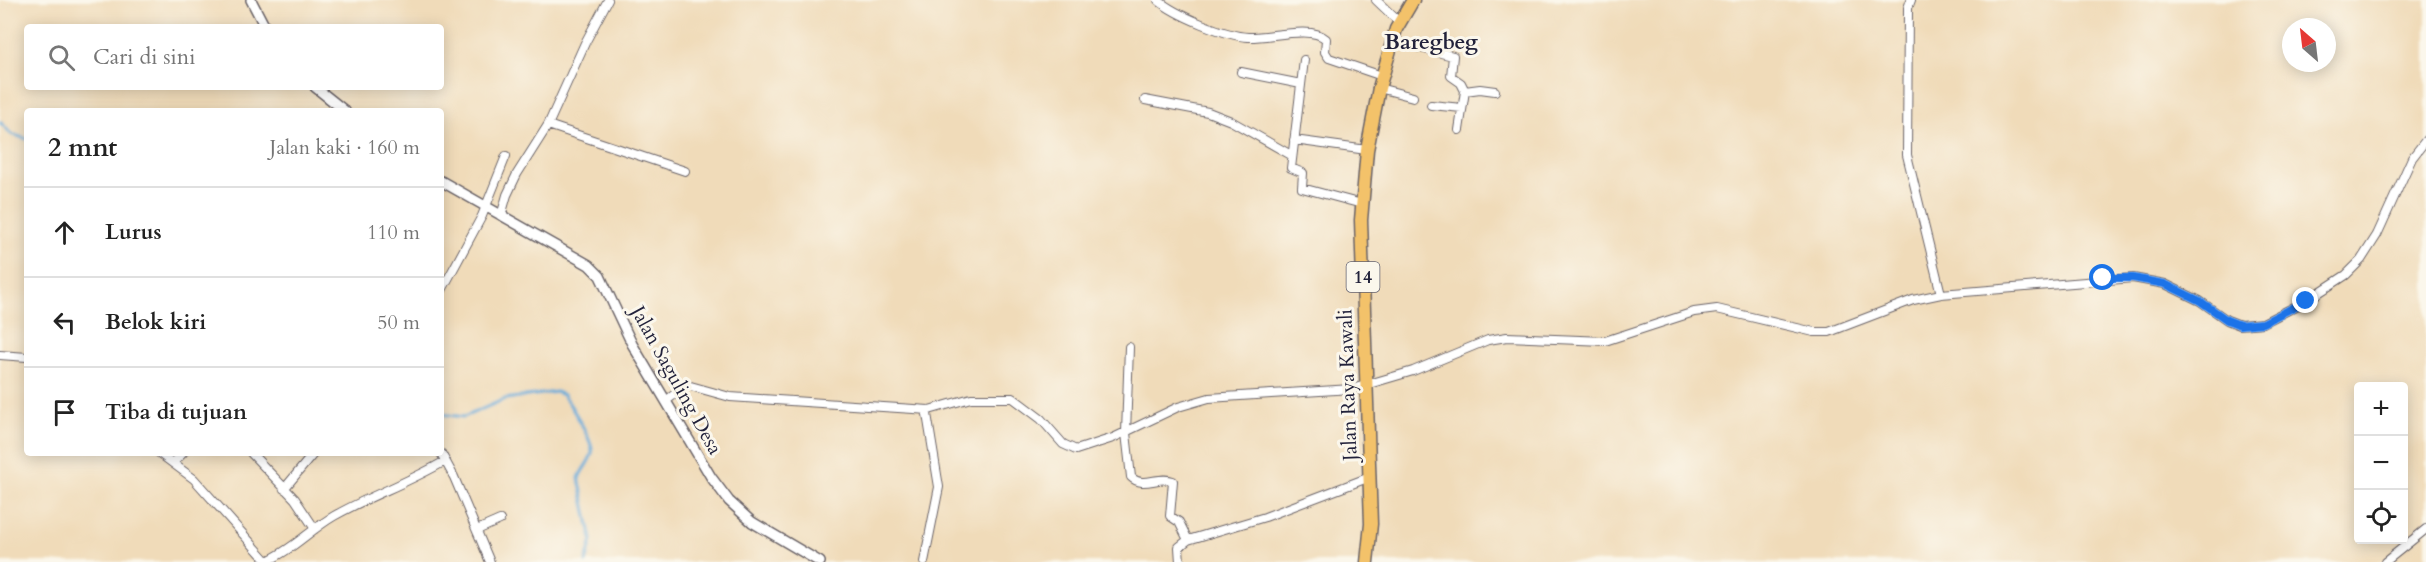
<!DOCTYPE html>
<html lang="id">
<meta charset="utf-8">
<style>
:root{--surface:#fff;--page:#f6f6f6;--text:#222;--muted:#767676;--line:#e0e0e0}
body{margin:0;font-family:Cardo,serif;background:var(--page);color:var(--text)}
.controls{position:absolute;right:18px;bottom:18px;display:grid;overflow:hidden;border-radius:6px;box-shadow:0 3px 15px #0003}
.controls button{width:54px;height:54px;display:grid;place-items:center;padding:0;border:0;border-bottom:2px solid var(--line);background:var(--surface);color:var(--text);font:30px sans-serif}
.compass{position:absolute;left:2282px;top:18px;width:54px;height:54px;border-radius:50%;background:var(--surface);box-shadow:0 3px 15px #0003;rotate:332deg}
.stop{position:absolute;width:18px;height:18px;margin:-14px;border:4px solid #1a73e8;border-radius:50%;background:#fff}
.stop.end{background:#1a73e8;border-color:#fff;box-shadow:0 2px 6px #0008}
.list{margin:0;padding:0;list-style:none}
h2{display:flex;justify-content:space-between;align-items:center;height:78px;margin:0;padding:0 24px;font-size:26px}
h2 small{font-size:20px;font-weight:400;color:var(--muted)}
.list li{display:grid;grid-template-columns:39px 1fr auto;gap:18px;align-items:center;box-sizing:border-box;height:90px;padding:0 24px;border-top:2px solid var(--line)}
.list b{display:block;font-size:22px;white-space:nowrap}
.list em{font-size:20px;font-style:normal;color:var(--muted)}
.icon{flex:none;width:33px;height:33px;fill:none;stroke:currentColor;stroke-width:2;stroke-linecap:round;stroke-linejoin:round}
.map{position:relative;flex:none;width:2426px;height:562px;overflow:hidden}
.search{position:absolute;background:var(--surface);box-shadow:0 3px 15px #0003;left:24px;top:24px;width:420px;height:66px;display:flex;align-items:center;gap:15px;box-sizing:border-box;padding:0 21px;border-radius:6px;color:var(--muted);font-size:22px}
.panel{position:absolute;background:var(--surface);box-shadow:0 3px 15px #0003;left:24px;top:108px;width:420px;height:348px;border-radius:6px}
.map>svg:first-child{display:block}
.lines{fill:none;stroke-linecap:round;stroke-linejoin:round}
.stream{stroke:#64aada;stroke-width:3}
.minor-casing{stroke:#6a6367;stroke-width:10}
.tertiary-casing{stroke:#6a6367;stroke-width:12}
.trunk-casing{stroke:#6a6367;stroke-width:15}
.minor{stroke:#fff;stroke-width:8}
.tertiary{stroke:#fff;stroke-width:9}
.trunk{stroke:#f3c26a;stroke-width:12}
.route{stroke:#1a73e8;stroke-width:8}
.labels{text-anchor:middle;stroke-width:6;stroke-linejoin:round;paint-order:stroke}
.shield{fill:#fbf7ec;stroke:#636270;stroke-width:1.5}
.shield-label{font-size:18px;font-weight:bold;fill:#22223b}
.street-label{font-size:20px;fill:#22223b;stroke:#fbf7ec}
.quarter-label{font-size:22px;font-weight:bold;fill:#22223b;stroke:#fbf7ec}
</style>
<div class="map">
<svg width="2426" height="562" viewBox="0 0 2426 562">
<rect width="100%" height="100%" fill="#fbf7ec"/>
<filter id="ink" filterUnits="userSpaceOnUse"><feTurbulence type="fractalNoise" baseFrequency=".0167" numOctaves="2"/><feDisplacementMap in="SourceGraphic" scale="12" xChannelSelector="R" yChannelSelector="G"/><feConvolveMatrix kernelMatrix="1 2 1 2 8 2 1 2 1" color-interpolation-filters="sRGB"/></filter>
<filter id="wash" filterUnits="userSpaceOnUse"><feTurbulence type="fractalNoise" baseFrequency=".008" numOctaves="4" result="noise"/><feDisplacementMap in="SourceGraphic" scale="24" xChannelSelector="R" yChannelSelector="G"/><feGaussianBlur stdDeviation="1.35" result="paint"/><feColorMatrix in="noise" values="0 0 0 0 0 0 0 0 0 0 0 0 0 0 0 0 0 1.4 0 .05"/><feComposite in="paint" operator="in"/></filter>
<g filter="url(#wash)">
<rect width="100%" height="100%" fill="#f0dbb9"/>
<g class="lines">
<path class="stream" d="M0,122L11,134L27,139
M441,414L464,417L505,399L556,392L563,395C570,404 594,442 592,453C590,462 582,469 579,478L592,540L586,562"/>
</g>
</g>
<g filter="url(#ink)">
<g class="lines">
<g class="minor-casing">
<path id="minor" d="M1158,0C1175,15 1226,36 1248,37C1269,38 1311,25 1326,39L1325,52L1329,58L1382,76
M1376,0L1399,22
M1911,0L1908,8L1907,155L1941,294
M1392,41L1453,56L1451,76L1461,83L1465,91L1459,130
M1304,60L1291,168L1303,173L1302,188L1362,204
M1241,72L1301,84
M1379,88L1413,97
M1465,91L1480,89L1495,91
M1145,100L1208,112L1231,121L1291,155
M1431,105L1462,108
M548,125L685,171
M1294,140L1367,150
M501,216L507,195L517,174L548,125L585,43L608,0
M441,292L482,216L506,156
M1129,347L1126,433L1131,477C1143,489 1159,475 1173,481L1170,516L1179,522L1188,540
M0,355L27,357
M667,400L687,385L730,397L929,410L971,398H1013L1041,419L1063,444L1076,450L1113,438L1178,407L1209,398L1352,389L1413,371L1488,340L1507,337L1605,341L1694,312L1717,309L1814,332H1829L1913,300L1941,294L2133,278L2165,284L2200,301L2227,320L2240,325L2263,323L2306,301L2346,275L2361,260L2377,235L2412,158L2426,140
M159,453L194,479L267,561
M251,453L295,499L315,529
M441,453L454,477L490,562
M173,463L183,453
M284,489L314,453
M477,530L500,520
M265,562C291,551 310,530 334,516C371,495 408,483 445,461
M924,562L939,487L927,414L929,410
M1180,562L1179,547L1188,540L1265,517L1370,477
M2385,562L2426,529"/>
</g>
<g class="tertiary-casing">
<path id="tertiary" d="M251,0L265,27
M315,87L345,111
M441,181L589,265L600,276L632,344L711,477L729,501L752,522L820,562"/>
</g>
<g class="trunk-casing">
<path id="trunk" d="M1367,562L1371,524L1361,220L1367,150L1379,88L1396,29L1413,0"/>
</g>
<use href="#minor" class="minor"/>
<use href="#tertiary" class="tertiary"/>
<use href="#trunk" class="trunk"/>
</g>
</g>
<g class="lines" filter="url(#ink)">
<path class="route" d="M2103,278H2133L2165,284L2200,301L2227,320L2240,325L2263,323L2306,301"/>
</g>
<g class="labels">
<rect class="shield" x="1346.5" y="262" width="33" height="30" rx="4.5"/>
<g class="shield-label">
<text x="1363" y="283">14</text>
</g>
<g class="street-label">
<text transform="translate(677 380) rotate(61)" y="7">Jalan Saguling Desa</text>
<text transform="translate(1347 385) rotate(-92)" y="7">Jalan Raya Kawali</text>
</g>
<g class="quarter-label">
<text x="1431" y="49">Baregbeg</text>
</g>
</g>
</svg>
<div class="controls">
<button>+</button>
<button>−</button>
<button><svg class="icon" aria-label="locate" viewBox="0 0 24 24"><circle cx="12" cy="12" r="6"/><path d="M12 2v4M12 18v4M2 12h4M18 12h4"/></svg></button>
</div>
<svg class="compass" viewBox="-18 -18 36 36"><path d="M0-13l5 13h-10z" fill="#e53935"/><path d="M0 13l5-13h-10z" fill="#767676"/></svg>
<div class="stop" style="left:2103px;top:278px"></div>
<div class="stop end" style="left:2306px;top:301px"></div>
<div class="search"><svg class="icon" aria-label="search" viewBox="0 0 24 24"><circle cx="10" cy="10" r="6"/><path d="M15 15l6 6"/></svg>Cari di sini</div>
<section class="panel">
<h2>2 mnt<small>Jalan kaki · 160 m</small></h2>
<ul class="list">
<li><svg class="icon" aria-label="ahead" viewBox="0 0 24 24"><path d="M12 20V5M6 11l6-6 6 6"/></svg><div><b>Lurus</b></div><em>110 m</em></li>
<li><svg class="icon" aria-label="left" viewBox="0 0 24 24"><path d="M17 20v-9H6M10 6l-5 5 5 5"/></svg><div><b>Belok kiri</b></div><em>50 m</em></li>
<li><svg class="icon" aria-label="arrive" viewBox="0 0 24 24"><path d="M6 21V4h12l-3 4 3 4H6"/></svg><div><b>Tiba di tujuan</b></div></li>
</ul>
</section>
</div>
